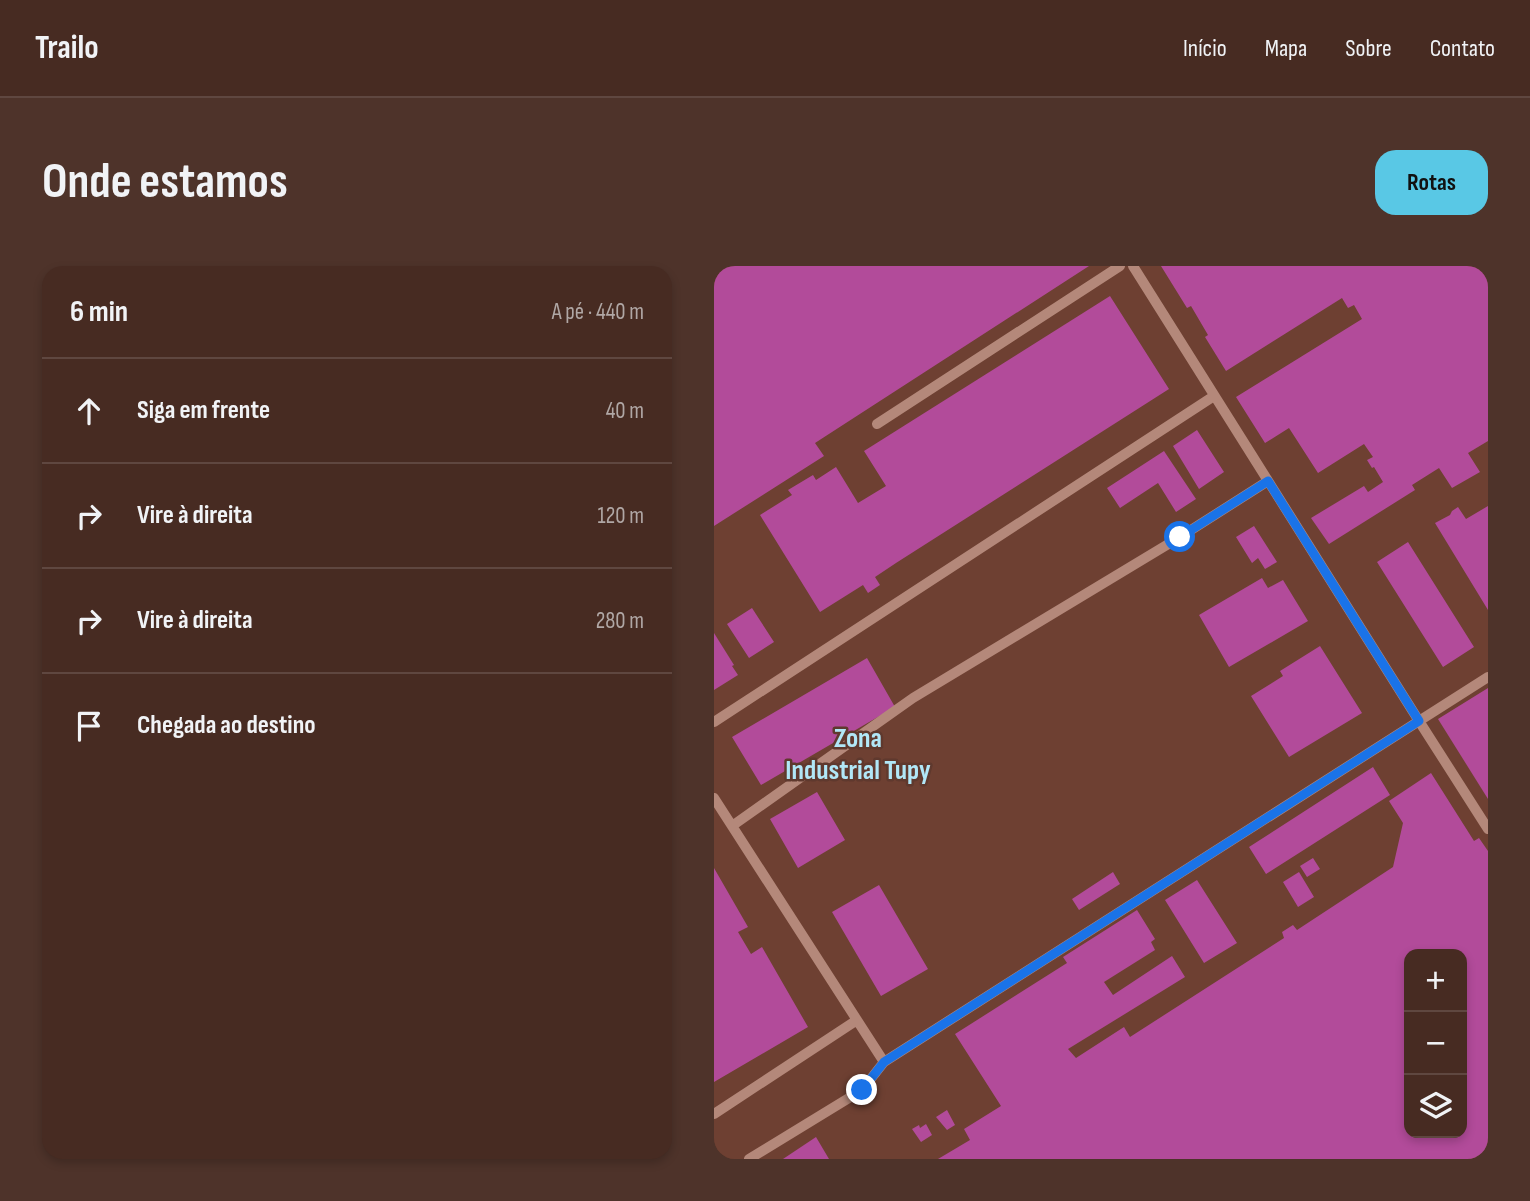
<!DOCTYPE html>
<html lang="pt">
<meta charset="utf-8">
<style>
:root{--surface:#472b22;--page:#4e332a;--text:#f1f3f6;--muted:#b0a7a5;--line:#5f4740;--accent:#59c8e5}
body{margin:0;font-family:"Sofia Sans Condensed",sans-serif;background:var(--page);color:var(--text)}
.controls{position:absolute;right:21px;bottom:21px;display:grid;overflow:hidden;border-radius:14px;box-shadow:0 4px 10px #0003}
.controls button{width:63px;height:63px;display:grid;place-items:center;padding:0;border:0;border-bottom:2px solid var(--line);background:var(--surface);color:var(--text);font:35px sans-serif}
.stop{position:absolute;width:21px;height:21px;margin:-16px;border:5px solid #1a73e8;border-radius:50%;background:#fff}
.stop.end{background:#1a73e8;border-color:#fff;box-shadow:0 2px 7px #0008}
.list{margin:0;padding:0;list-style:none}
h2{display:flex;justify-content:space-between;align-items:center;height:91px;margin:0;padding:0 28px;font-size:30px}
h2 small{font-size:23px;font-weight:400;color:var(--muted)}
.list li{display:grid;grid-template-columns:46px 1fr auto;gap:21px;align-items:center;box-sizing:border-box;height:105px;padding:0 28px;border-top:2px solid var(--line)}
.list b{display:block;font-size:26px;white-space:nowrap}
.list em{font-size:23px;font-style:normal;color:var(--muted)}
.icon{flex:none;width:38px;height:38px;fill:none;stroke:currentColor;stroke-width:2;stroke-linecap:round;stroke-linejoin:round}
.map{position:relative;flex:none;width:774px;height:893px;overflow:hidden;border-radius:21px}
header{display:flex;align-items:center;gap:42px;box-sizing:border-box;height:98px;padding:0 35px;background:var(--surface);border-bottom:2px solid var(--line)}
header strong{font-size:33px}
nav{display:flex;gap:38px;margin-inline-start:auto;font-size:24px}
.intro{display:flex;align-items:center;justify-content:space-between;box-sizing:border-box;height:168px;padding:0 42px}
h1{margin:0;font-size:49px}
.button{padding:18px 32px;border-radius:21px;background:var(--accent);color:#111;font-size:24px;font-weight:700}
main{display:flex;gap:42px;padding:0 42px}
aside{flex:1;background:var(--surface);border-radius:21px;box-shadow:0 4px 10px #0003}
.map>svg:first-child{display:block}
.built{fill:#6e4032;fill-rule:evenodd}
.building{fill:#b24b9a;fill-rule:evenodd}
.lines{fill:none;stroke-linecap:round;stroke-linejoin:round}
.service{stroke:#b4887a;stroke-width:10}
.route{stroke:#1a73e8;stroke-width:9}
.labels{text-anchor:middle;stroke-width:5;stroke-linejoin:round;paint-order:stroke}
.district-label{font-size:28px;font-weight:bold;fill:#b1e7f7;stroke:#5f392e}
</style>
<header>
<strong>Trailo</strong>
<nav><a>Início</a><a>Mapa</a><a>Sobre</a><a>Contato</a></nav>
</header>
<div class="intro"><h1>Onde estamos</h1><a class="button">Rotas</a></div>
<main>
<aside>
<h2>6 min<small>A pé · 440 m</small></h2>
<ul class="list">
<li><svg class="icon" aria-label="ahead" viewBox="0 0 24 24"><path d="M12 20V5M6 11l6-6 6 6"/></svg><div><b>Siga em frente</b></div><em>40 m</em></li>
<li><svg class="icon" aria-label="right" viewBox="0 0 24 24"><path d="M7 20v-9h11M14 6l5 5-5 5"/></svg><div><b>Vire à direita</b></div><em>120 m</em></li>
<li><svg class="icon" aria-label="right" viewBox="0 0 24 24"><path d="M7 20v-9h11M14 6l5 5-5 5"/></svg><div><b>Vire à direita</b></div><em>280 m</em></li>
<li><svg class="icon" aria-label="arrive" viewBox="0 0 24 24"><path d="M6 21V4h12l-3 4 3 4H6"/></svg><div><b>Chegada ao destino</b></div></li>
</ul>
</aside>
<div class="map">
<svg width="774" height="893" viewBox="0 0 774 893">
<rect width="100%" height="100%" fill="#5f392e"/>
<path class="built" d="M0,0H774V893H0ZM695,688H748V867H695Z"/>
<path class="building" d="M0,0H375L101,177L110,190L0,260Z
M447,0H774V175L754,187L766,206L738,222L725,202L698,219L701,224L615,278L597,252L650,220L654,226L669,216L660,201L658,202L653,194L659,191L650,178L604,207L575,162L551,177L522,131L648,53L640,39L634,42L628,32L512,105L491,71L494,69L477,40L473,42Z
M396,30L455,123L182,297L161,311L166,319L154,327L149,319L106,346L46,249L78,229L74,224L99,209L102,214L122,201L144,237L172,220L150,185Z
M483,164L510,206L485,223L459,180Z
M450,185L482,233L462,246L444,217L406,242L393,222Z
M774,240V344L721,257L736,249L738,245L744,241L752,253Z
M540,260L563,296L551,303L544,292L538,297L522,271Z
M694,276L760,381L729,401L663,296Z
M548,312L554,322L569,314L594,355L515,401L485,349Z
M38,342L60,376L35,392L13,358Z
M0,367L20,399L18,400L24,409L0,424Z
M606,380L648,447L575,491L537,430L569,410L566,405Z
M153,392L181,441L47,519L18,471Z
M774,422V533L724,453Z
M659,501L676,529L552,608L535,581Z
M717,507L760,575L765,572L774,585V893H224L256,874L250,863L287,840L241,768L353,697L349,691L423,644L441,673L437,676L441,684L390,716L399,729L458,690L471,711L354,783L362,792L410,761L416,771L570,672L568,666L579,659L583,664L679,601L689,557L675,535ZM695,688H748V867H695Z
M103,526L131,574L84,602L56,553Z
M599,592L606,603L593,611L586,600Z
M0,602L34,661L24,666L37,688L48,681L94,761L0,816Z
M399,606L406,618L365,644L358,633Z
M585,606L600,631L584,641L569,616Z
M483,614L523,677L490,697L451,634Z
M165,619L214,703L167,730L118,646Z
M233,844L241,859L233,864L222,851Z
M212,858L218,869L207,876L198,863L205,859L206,862Z
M102,871L115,893H69Z"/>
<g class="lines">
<path class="service" d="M419,0L705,455L774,563
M163,158L406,0
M0,456L500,130
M0,532L170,796
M18,560L199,432L466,271L554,215
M0,848L143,754
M35,893L148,824L170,796L774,411"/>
</g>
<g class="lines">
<path class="route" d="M148,824L170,796L705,455L554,215L466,271"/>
</g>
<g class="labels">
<g class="district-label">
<text x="144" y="481">Zona<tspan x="144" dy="32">Industrial Tupy</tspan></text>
</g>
</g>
</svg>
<div class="controls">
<button>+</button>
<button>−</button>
<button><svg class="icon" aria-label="layers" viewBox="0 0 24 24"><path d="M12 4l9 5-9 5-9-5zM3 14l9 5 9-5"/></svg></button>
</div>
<div class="stop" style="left:466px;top:271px"></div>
<div class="stop end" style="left:148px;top:824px"></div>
</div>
</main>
